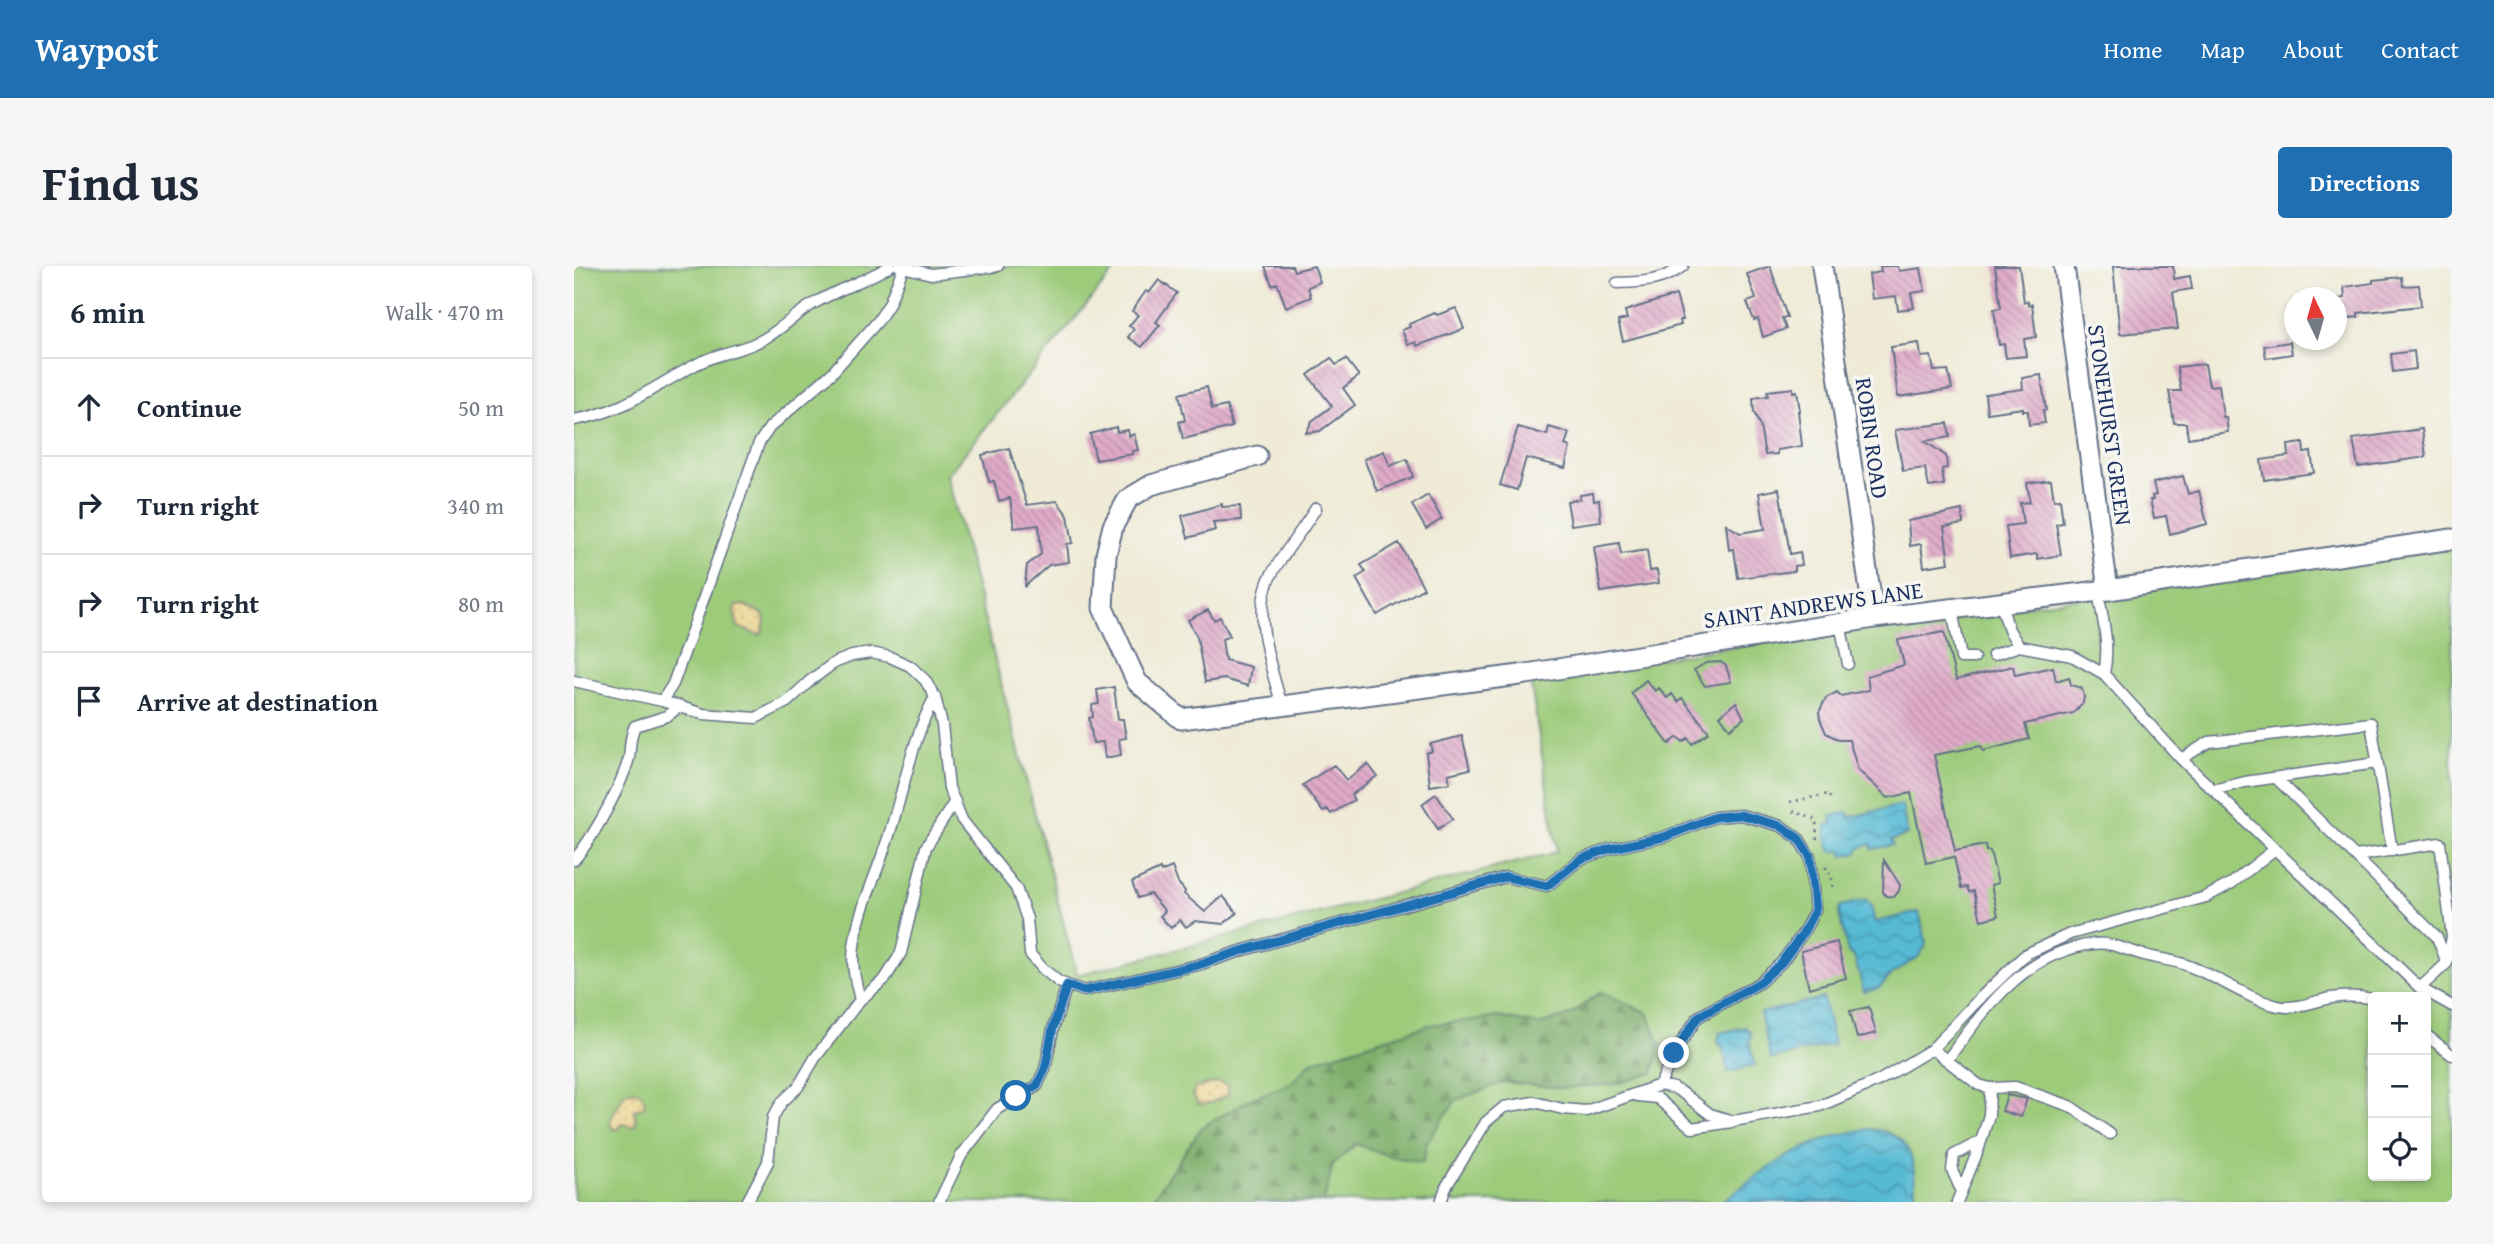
<!DOCTYPE html>
<meta charset="utf-8">
<style>
:root{--surface:#fff;--page:#f6f6f7;--text:#1f2937;--muted:#747a83;--line:#e0e1e3;--accent:#1f6fb2}
body{margin:0;font-family:"Gentium Book Plus",serif;background:var(--page);color:var(--text)}
.controls{position:absolute;right:21px;bottom:21px;display:grid;overflow:hidden;border-radius:7px;box-shadow:0 4px 10px #0003}
.controls button{width:63px;height:63px;display:grid;place-items:center;padding:0;border:0;border-bottom:2px solid var(--line);background:var(--surface);color:var(--text);font:35px sans-serif}
.compass{position:absolute;left:1710px;top:21px;width:63px;height:63px;border-radius:50%;background:var(--surface);box-shadow:0 4px 10px #0003;rotate:355deg}
.stop{position:absolute;width:21px;height:21px;margin:-16px;border:5px solid #1f6fb2;border-radius:50%;background:#fff}
.stop.end{background:#1f6fb2;border-color:#fff;box-shadow:0 2px 7px #0008}
.list{margin:0;padding:0;list-style:none}
h2{display:flex;justify-content:space-between;align-items:center;height:91px;margin:0;padding:0 28px;font-size:30px}
h2 small{font-size:23px;font-weight:400;color:var(--muted)}
.list li{display:grid;grid-template-columns:46px 1fr auto;gap:21px;align-items:center;box-sizing:border-box;height:98px;padding:0 28px;border-top:2px solid var(--line)}
.list b{display:block;font-size:26px;white-space:nowrap}
.list em{font-size:23px;font-style:normal;color:var(--muted)}
.icon{flex:none;width:38px;height:38px;fill:none;stroke:currentColor;stroke-width:2;stroke-linecap:round;stroke-linejoin:round}
.map{position:relative;flex:none;width:1878px;height:936px;overflow:hidden;border-radius:7px}
header{display:flex;align-items:center;gap:42px;box-sizing:border-box;height:98px;padding:0 35px;background:var(--accent);color:#fff}
header strong{font-size:33px}
nav{display:flex;gap:38px;margin-inline-start:auto;font-size:24px}
.intro{display:flex;align-items:center;justify-content:space-between;box-sizing:border-box;height:168px;padding:0 42px}
h1{margin:0;font-size:49px}
.button{padding:18px 32px;border-radius:7px;background:var(--accent);color:#fff;font-size:24px;font-weight:700}
main{display:flex;gap:42px;padding:0 42px}
aside{flex:1;background:var(--surface);border-radius:7px;box-shadow:0 4px 10px #0003}
.map>svg:first-child{display:block}
.grass{fill:#9ccb7a;stroke:#5c7d6c;stroke-width:2;fill-rule:evenodd}
.forest{fill:url(#forest-firs);stroke:#4c6f64;stroke-width:2}
.sand{fill:url(#sand-dots);stroke:#84847e;stroke-width:2}
.water{fill:url(#water-waves);stroke:#39749a;stroke-width:2}
.building{fill:url(#building-back-hatch)}
.lines{fill:none;stroke-linecap:round;stroke-linejoin:round}
.service-casing{stroke:#657188;stroke-width:13}
.minor-casing{stroke:#657188;stroke-width:23}
.path{stroke:#657188;stroke-width:2.5;stroke-dasharray:2 5;stroke-linecap:butt}
.service{stroke:#fff;stroke-width:10}
.minor{stroke:#fff;stroke-width:19}
.route{stroke:#1f6fb2;stroke-width:9}
.labels{text-anchor:middle;stroke-width:7;stroke-linejoin:round;paint-order:stroke}
.street-label{font-size:23px;fill:#1b2f5e;stroke:#f6f6f2}
</style>
<header>
<strong>Waypost</strong>
<nav><a>Home</a><a>Map</a><a>About</a><a>Contact</a></nav>
</header>
<div class="intro"><h1>Find us</h1><a class="button">Directions</a></div>
<main>
<aside>
<h2>6 min<small>Walk · 470 m</small></h2>
<ul class="list">
<li><svg class="icon" aria-label="ahead" viewBox="0 0 24 24"><path d="M12 20V5M6 11l6-6 6 6"/></svg><div><b>Continue</b></div><em>50 m</em></li>
<li><svg class="icon" aria-label="right" viewBox="0 0 24 24"><path d="M7 20v-9h11M14 6l5 5-5 5"/></svg><div><b>Turn right</b></div><em>340 m</em></li>
<li><svg class="icon" aria-label="right" viewBox="0 0 24 24"><path d="M7 20v-9h11M14 6l5 5-5 5"/></svg><div><b>Turn right</b></div><em>80 m</em></li>
<li><svg class="icon" aria-label="arrive" viewBox="0 0 24 24"><path d="M6 21V4h12l-3 4 3 4H6"/></svg><div><b>Arrive at destination</b></div></li>
</ul>
</aside>
<div class="map">
<svg width="1878" height="936" viewBox="0 0 1878 936">
<defs>
<pattern id="forest-firs" width="22" height="20" patternUnits="userSpaceOnUse" patternTransform="scale(1.75)"><rect width="22" height="20" fill="#7daf6a"/><path d="M5 1l3.5 6h-7zM16 11l3.5 6h-7z" fill="#668f5a"/></pattern>
<pattern id="sand-dots" width="8" height="8" patternUnits="userSpaceOnUse" patternTransform="scale(1.75)"><rect width="8" height="8" fill="#eeda9e"/><path d="M2 2h.1M6 6h.1" fill="none" stroke="#ccbb8a" stroke-width="1.8" stroke-linecap="round"/></pattern>
<pattern id="water-waves" width="16" height="10" patternUnits="userSpaceOnUse" patternTransform="scale(1.75)"><rect width="16" height="10" fill="#57bad5"/><path d="M0 5q4-4 8 0t8 0" fill="none" stroke="#4798b0"/></pattern>
<pattern id="building-back-hatch" width="6" height="6" patternUnits="userSpaceOnUse" patternTransform="scale(1.75)"><rect width="6" height="6" fill="#e0abc9"/><path d="M-1 5l2 2M0 0l6 6M5-1l2 2" fill="none" stroke="#b58ca6"/></pattern>
</defs>
<rect width="100%" height="100%" fill="#f6f6f2"/>
<filter id="ink" filterUnits="userSpaceOnUse"><feTurbulence type="fractalNoise" baseFrequency=".0143" numOctaves="2"/><feDisplacementMap in="SourceGraphic" scale="14" xChannelSelector="R" yChannelSelector="G"/><feConvolveMatrix kernelMatrix="1 2 1 2 8 2 1 2 1" color-interpolation-filters="sRGB"/></filter>
<filter id="wash" filterUnits="userSpaceOnUse"><feTurbulence type="fractalNoise" baseFrequency=".00686" numOctaves="4" result="noise"/><feDisplacementMap in="SourceGraphic" scale="28" xChannelSelector="R" yChannelSelector="G"/><feGaussianBlur stdDeviation="1.57" result="paint"/><feColorMatrix in="noise" values="0 0 0 0 0 0 0 0 0 0 0 0 0 0 0 0 0 1.4 0 .05"/><feComposite in="paint" operator="in"/></filter>
<g filter="url(#wash)">
<rect width="100%" height="100%" fill="#efebd7"/>
<path class="grass" d="M0,0H544L373,209L503,709L983,586L956,412L1299,360L1878,282V936H0ZM1799,731H1852V910H1799Z"/>
<path class="forest" d="M1027,726L1074,747L1086,779L1079,807L1042,818L987,822L930,816L882,834L853,876L849,896L815,890L782,878L759,898L750,936H576L628,861L675,834L717,817L737,796L855,759L925,751L965,759L996,749Z"/>
<path class="sand" d="M170,339L189,348L191,355L188,368L184,369L164,361L160,344L162,340Z
M644,816L654,820V829L636,837L625,839L619,829L621,822Z
M58,824C66,825 73,832 70,841L60,844L62,856L60,861L49,858L44,863L40,864L36,857C37,848 46,838 50,828Z"/>
<path class="water" d="M1328,539L1333,569L1317,574L1319,579L1298,583V578L1285,582L1283,587L1269,590L1268,584L1258,586C1252,579 1251,568 1252,559L1258,558L1257,550L1274,546L1276,551Z
M1292,634L1297,640L1301,656L1345,646L1352,674L1351,681L1344,691L1318,708L1305,722L1290,726L1280,690L1274,687L1265,647L1266,640Z
M1249,732L1260,778L1197,793L1186,747Z
M1172,761L1173,765L1176,764L1177,772L1175,773L1181,800L1154,806L1148,779H1145L1144,772L1146,771L1145,767Z
M1296,863C1341,867 1341,898 1341,936H1148C1192,901 1239,869 1296,863Z"/>
<g id="blocks">
<path class="building" d="M691,0H718L720,5L740,0L746,16L734,21L737,31L712,41L703,17L698,19Z
M1196,0L1213,51L1208,52L1212,63L1189,71L1184,53L1180,54L1173,36L1182,33L1173,8Z
M1306,0H1324L1325,5L1347,2L1351,25L1337,27L1340,42L1324,44L1322,30L1298,33L1295,8L1307,6Z
M1421,0H1445L1450,36L1454,35V39L1458,38L1462,71L1450,73L1452,90L1432,92L1430,78L1425,79L1420,43L1427,42Z
M1539,0H1599L1600,13L1616,10L1618,23L1599,26L1604,63L1546,68Z
M1828,11L1829,20L1845,19L1847,40L1784,47V51L1766,53L1764,33L1771,32L1770,21L1799,17V14Z
M585,14L603,27L582,56L586,59L568,81L554,71L560,63L555,60L564,49L558,45L572,25L575,27Z
M1102,29L1109,54H1106L1107,59L1049,75L1044,55L1053,53L1051,45Z
M882,42L890,63L843,80L842,76L834,79L828,64L836,61L835,58L861,47L863,49Z
M1716,76L1718,88L1692,92L1690,80Z
M1345,77L1347,91L1357,90L1360,105L1374,104L1378,123L1324,131L1317,81Z
M1840,85L1842,103L1819,106L1817,88Z
M757,92L762,99L772,93L785,110L769,122L781,139L746,165L732,167L738,155L758,140L734,109Z
M1631,98L1635,120L1645,119L1649,151H1652L1654,166L1614,172L1612,157H1600L1595,125H1607L1603,101Z
M1467,109L1472,144H1469L1471,157L1455,159L1454,145H1449V142L1413,147L1411,128L1449,123L1448,112Z
M633,121L638,143L653,140L658,161L609,173L605,156L611,154L605,128Z
M1219,122V126L1223,125L1226,145H1224L1228,180L1203,184V188L1191,189L1186,160L1180,146L1179,132L1194,130L1193,125Z
M1374,157L1376,171L1351,175L1372,190L1373,202L1368,203L1370,219L1355,221L1351,202L1329,205L1321,164Z
M542,161L543,166L554,164L555,170L560,168L564,184L558,185L559,188L522,194L516,168Z
M944,161L973,169L975,161L995,167L991,179L996,181L991,202L952,192L943,224L926,219Z
M1848,163L1852,191L1784,201L1779,173Z
M1729,177L1730,187L1737,186L1740,207L1690,214L1687,194L1715,190L1714,179Z
M435,182L453,239L483,235L494,250L499,277L493,278L495,296L475,299L451,320L453,299L467,288L465,259L440,262L436,232L425,235L420,215L415,216L408,189Z
M810,185L816,200L833,193L839,211L803,225L790,193Z
M1609,210L1614,228L1625,225L1633,258L1596,268L1592,250L1580,252L1576,234H1579L1578,230L1582,229L1579,217Z
M1477,214L1480,234L1486,233L1489,257L1482,258L1487,289L1463,293V288L1436,292L1432,260L1449,258L1446,237L1456,236L1453,217Z
M1205,223L1216,288L1226,286L1228,299L1220,300V305L1164,312L1160,283L1155,284L1152,258L1166,267L1191,263L1185,227Z
M1019,227L1020,235L1025,234L1027,255L997,259L993,235L1006,233V229Z
M854,229L868,253L852,263L838,239Z
M648,238V241L666,240L667,254L639,256L641,264L614,272L608,250Z
M1388,244L1389,258L1370,261L1375,297L1350,301L1347,278L1336,280L1334,255Z
M825,277L850,322L803,349L782,312L792,306L787,299Z
M1045,277L1047,288L1073,284L1076,305L1083,304L1085,317L1027,326L1020,281Z
M634,344L640,354L646,351L656,370L648,373L651,394L677,401L674,420L650,413L631,416L623,371L614,354Z
M1370,366L1382,414L1439,400L1441,409L1479,401L1482,415L1495,411L1497,419L1508,422L1510,431L1509,437L1499,447L1451,458L1455,473L1409,485L1407,480L1360,489L1381,585L1411,579L1412,585H1416L1424,617L1417,619L1424,650L1407,654L1400,625L1395,626L1393,621L1387,622L1380,591L1352,597L1337,527L1314,532L1284,504L1275,474H1265L1252,467L1246,453L1245,446L1252,432L1263,426L1267,430L1295,424L1293,410L1330,399L1324,374Z
M1147,396L1152,400L1157,416L1131,420L1120,404L1132,397Z
M1072,414L1081,425L1085,422L1093,432L1098,428L1104,436L1108,432L1135,466L1118,478L1114,472L1109,476L1104,471L1095,478L1057,427Z
M540,421L544,453H549L552,472L545,473L547,489L531,492L529,476L519,477L515,452L519,451L518,439L525,438L523,424Z
M1162,436L1170,452L1156,463L1146,450Z
M888,470L896,503L874,508L876,517L856,520L852,487L858,485L856,478Z
M794,498L803,510L777,529L780,534L757,548L753,543L749,546L729,519L760,499L772,514Z
M862,528L879,553L864,563L848,538Z
M1310,594L1326,619L1325,625L1320,631L1312,630L1309,626Z
M598,601L604,617L611,625L610,628L631,646L649,630L663,647L649,658L621,655L612,661L606,654L597,662L586,650L591,645L576,628L564,632L558,616L586,603L587,606Z
M1263,676L1272,712L1235,722L1227,685Z
M1295,741L1302,767L1283,772L1276,745Z
M1433,829L1453,833L1447,851L1428,845Z"/>
</g>
</g>
<g filter="url(#ink)">
<use href="#blocks" fill-opacity="0" stroke="#657188" stroke-width="2"/>
<g class="lines">
<g class="service-casing">
<path id="service" d="M325,0L357,8L424,0
M1043,17C1068,16 1088,16 1109,0
M0,154C49,146 79,121 121,99C139,89 158,86 177,79C201,70 217,51 239,38C264,23 291,15 316,0
M1524,326C1529,354 1536,379 1530,408
M1427,338L1435,364L1445,380L1498,390L1530,408L1607,493L1846,722L1878,740
M1378,343L1387,392H1400
M1266,357L1274,398
M1419,389L1445,380
M0,415L88,435L129,448L182,452L213,436L237,414L260,397L278,390L297,387L316,391L336,400L351,414L361,431L368,459L375,522L388,554L442,622L453,653L456,688L469,703L485,716L510,725L624,699L670,684L932,611L973,620L1007,593L1035,583L1090,571L1141,551L1167,549L1207,560L1225,573L1236,591L1241,644L1229,667L1207,697L1185,717L1124,751L1100,787L1086,819
M88,435L99,418L185,177L196,161L257,108L304,55L315,38L329,2
M708,440C697,400 675,343 700,304C713,283 729,263 742,242
M1607,493L1635,476L1797,457L1818,585
M1702,512L1863,671L1873,697
M1639,524L1671,516L1803,497
M1782,590L1866,577L1878,671L1873,697L1846,722
M0,594C19,572 47,521 55,492C57,480 55,472 61,460L93,450L106,440
M286,734C282,717 277,700 280,681C284,647 299,617 310,584C327,538 337,473 361,431
M1852,769L1878,789
M1358,783L1405,819L1416,822L1441,821L1496,840L1536,868
M1373,794C1411,743 1449,687 1519,678C1536,675 1554,685 1570,689C1584,693 1599,694 1612,699C1644,710 1671,732 1704,740C1722,744 1740,735 1757,732C1770,730 1786,730 1799,733
M1063,830L1083,832L1118,862L1158,856
M1387,924L1378,904L1380,889L1407,875
M173,936L194,896L199,851L208,836L224,821L241,792L286,734L311,713L327,687L352,581L381,535
M365,936L387,890L423,843L463,820L471,803L479,763L493,719
M867,936L872,921L912,856L930,841L960,836L989,843L1012,845L1086,819L1100,822L1110,828L1136,848L1159,855L1246,840L1306,814L1358,783L1407,731L1452,688L1496,668L1632,631L1658,617L1701,583
M1383,936L1405,882L1415,849L1416,822"/>
</g>
<g class="minor-casing">
<path id="minor" d="M1248,0L1300,352
M1490,0L1534,324
M683,190L577,219L554,233L539,260L532,289L529,342L563,416L607,453L946,409L1300,352L1534,324L1878,273"/>
</g>
<path class="path" d="M1216,536L1255,528L1257,536
M1219,545L1242,554L1243,575
M1252,601V605L1257,608L1260,625"/>
<use href="#service" class="service"/>
<use href="#minor" class="minor"/>
</g>
</g>
<g class="lines" filter="url(#ink)">
<path class="route" d="M442,830L463,820L471,803L479,762L493,719L510,725L624,699L670,684L932,611L973,620L1007,593L1035,583L1090,571L1141,551L1167,549L1207,560L1225,573L1236,590L1241,644L1229,667L1207,697L1185,717L1124,751L1100,787"/>
</g>
<g class="labels">
<g class="street-label">
<text transform="translate(1536 159) rotate(82)" y="8">STONEHURST GREEN</text>
<text transform="translate(1298 172) rotate(82)" y="8">ROBIN ROAD</text>
<text transform="translate(1239 339) rotate(-8)" y="8">SAINT ANDREWS LANE</text>
</g>
</g>
</svg>
<div class="controls">
<button>+</button>
<button>−</button>
<button><svg class="icon" aria-label="locate" viewBox="0 0 24 24"><circle cx="12" cy="12" r="6"/><path d="M12 2v4M12 18v4M2 12h4M18 12h4"/></svg></button>
</div>
<svg class="compass" viewBox="-18 -18 36 36"><path d="M0-13l5 13h-10z" fill="#e53935"/><path d="M0 13l5-13h-10z" fill="#747a83"/></svg>
<div class="stop" style="left:442px;top:830px"></div>
<div class="stop end" style="left:1100px;top:787px"></div>
</div>
</main>
